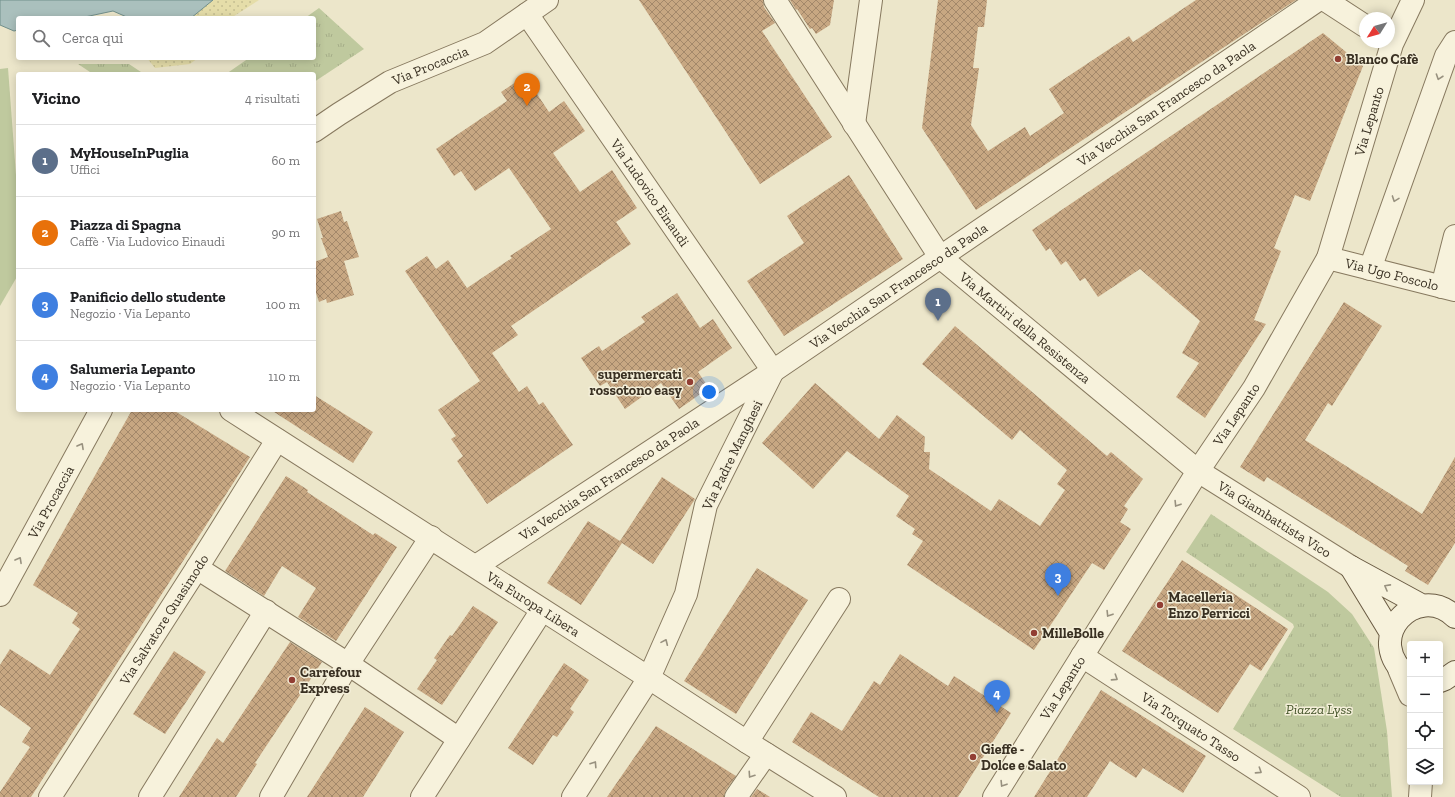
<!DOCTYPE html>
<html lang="it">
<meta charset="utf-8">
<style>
:root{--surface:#fff;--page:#f2f2f2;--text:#202124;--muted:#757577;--line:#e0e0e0;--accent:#923e33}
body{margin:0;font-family:"Zilla Slab",serif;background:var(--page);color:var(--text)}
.controls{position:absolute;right:12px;bottom:12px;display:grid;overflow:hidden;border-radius:4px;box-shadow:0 2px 10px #0003}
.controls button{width:36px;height:36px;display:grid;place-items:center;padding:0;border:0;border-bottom:1px solid var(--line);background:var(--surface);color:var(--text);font:20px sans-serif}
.compass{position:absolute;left:1359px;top:12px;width:36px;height:36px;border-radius:50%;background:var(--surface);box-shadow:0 2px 10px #0003;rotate:233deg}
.you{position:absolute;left:709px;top:392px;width:14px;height:14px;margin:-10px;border:3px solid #fff;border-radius:50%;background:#1a73e8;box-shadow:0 0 0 6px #1a73e833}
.badge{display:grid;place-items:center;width:26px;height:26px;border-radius:50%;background:var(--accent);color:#fff;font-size:13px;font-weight:700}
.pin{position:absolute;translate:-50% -33px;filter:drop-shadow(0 1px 2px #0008)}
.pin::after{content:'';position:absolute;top:21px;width:14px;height:12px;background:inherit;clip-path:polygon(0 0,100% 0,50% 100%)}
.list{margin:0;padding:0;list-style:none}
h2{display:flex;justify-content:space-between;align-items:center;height:52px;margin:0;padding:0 16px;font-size:17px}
h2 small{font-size:13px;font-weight:400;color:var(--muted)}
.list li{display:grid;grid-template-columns:26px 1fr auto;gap:12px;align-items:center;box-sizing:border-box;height:72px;padding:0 16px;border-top:1px solid var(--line)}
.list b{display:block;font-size:15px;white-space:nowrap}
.list p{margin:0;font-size:13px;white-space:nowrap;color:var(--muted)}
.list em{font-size:13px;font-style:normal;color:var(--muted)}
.icon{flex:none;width:22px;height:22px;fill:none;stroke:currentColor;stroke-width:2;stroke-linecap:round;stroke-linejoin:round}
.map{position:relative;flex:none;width:1455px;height:797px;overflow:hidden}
.search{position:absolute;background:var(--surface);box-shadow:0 2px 10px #0003;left:16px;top:16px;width:300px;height:44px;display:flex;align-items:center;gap:10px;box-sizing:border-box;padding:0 14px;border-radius:4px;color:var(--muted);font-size:15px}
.panel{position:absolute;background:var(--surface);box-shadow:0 2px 10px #0003;left:16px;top:72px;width:300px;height:340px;border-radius:4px}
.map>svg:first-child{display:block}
.grass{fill:url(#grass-tufts)}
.sand{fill:url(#sand-dots)}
.pitch{fill:#bfc99e}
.water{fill:#aac0bd;stroke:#718f8b}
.building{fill:url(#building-cross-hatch)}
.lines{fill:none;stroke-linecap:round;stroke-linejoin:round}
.street-casing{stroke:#87795f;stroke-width:24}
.secondary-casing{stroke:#695a42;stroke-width:24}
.street{stroke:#f7f2dc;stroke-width:22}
.secondary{stroke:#f7f2dc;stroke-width:22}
.oneway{stroke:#98917f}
.poi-dot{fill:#923e33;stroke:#f4efd9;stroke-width:1.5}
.labels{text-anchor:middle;stroke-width:3;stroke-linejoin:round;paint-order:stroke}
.poi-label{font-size:14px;font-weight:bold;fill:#393022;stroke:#f4efd9;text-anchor:start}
.street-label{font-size:14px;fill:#393022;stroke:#f4efd9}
.park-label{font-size:14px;font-style:italic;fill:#44542a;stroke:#f4efd9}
</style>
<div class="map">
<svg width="1455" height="797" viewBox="0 0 1455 797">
<defs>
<pattern id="grass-tufts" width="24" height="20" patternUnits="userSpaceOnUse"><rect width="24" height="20" fill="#bfc99e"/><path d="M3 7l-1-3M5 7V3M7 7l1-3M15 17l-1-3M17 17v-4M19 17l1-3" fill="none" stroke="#a5ad88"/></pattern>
<pattern id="sand-dots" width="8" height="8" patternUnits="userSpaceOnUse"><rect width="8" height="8" fill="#e5dda9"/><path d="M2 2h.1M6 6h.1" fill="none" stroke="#c5be91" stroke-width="1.8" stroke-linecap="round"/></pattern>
<pattern id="building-cross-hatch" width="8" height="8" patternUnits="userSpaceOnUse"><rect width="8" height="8" fill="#c7a782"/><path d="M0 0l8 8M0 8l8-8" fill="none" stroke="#a3886a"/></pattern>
</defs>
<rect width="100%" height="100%" fill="#ece6ca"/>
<path class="grass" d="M319,8L364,49L314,82V74H226L249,58H314V18H305Z
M78,64H129L144,74H93Z
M1211,514L1328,592L1352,614L1374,648L1387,731L1392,797H1341L1233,729L1294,627L1293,624L1186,552Z"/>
<path class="sand" d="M213,0H259L231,18H191Z
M147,58H198L190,64L155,68Z"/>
<path class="pitch" d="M8,68L18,202V275L0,306V69Z"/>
<path class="water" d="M0,0H213L191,18H129L113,11L80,18H18V30L14,31L0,25Z"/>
<path class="building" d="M639,0H763L764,7L775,23L762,31L832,137L760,184Z
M790,0H834L830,25L816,34L812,28L810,29L797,9L796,10Z
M938,0H987L984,27H978L973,68H979L971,125L988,151L1025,127L1030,136L1064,113L1049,89L1129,36L1133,42L1196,0H1296L976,210L922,128Z
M1323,33L1363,66L1310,201L1295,195L1274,248L1281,251L1254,320L1266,324L1205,418L1176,397L1199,363L1182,353L1200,321L1140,269L1098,297L1085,278L1080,281L1066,261L1061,265L1050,248L1046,251L1032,230Z
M525,76L549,112L564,101L585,131L553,153L580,192L612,170L637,208L616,222L631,244L511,326L518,335L492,353L519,392L527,386L539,405L543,402L573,445L487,504L457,461L463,456L451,439L456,436L438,410L480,381L405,271L427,256L436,269L448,260L467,288L512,258L510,256L551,229L509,168L475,191L461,171L454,176L436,149L507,101L501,92Z
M849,175L903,259L784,336L747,281L804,243L787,216Z
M341,211L344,222L347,221L359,257L344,261L354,295L327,303L326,299L319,302L314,287V262L328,257L321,238H323L317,219Z
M677,293L700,328L713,319L732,348L698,372L709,388L679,409L661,383L625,409L607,382L600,386L581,358L599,346L602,351L645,322L641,317Z
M1344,302L1382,326L1332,406L1328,403L1305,440L1422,514L1455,457V543L1428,585L1405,571L1408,566L1267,477L1264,482L1240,467Z
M955,326L1107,456L1111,452L1143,479L1124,506L1128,509L1120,522L1131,529L1104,570L1092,563L1034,650L907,565L923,541L912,534L915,529L896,516L909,496L847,451L813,489L762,443L815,383L879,439L897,415L925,437L924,452H930L929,469L991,511L999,499L1040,526L1065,490L1057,484L1067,470L1020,430L1012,440L922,364Z
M314,395L373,432L353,463L271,410H314Z
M132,410H173L250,457L31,797H0V792L30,747L22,742L31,728L0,705V665L10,649L50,675L80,629L72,623L78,613L33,585Z
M286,476L308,490L307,492L373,535L375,533L397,547L336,641L298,617L316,588L282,566L264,596L225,571Z
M662,477L695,499L653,564L622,543L581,605L547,583L588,521L620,541Z
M1182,560L1288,629L1261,671L1250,664L1218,713L1122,651Z
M757,568L808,600L736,714L684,681Z
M473,606L498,622L442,705L417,689L437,660L434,658L450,635L452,636Z
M290,642L322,662L255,763L257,764L236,797H179L217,738L223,743Z
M174,651L206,672L165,734L133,714Z
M900,654L948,686L954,676L1011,713L958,797H879L792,742L811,712L842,731L874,681L880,685Z
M564,663L589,680L570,709L574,712L557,737L553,735L533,765L508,748Z
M1101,690L1206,756L1183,793L1143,768L1136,778L1110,761L1087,797H1034Z
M365,707L404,732L363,797H307Z
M656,726L736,776L726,790L724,797H607Z
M757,789L770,797H751Z"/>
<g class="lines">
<g class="street-casing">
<g id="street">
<path id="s1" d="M775,0L940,257L1198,471L1351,567"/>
<path d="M1325,0L1365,26"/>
<path id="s2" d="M527,14L773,371L706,505L686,594L649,678L573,797"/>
<path d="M854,124L871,0"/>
<path id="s3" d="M314,131L339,114L390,82L485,43L547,0"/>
<path id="s4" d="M1328,258L1455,290"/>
<path d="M1370,269L1446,56L1455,42"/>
<path d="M1442,287L1455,236"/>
<path id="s5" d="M231,410L649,678L747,742L835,797"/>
<path id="s6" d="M476,566L773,371L1318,0"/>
<path d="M197,568L348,664L459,739"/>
<path id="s7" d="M0,595L101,410"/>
<path id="s8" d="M1082,656L1299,797"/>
<path d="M1399,669L1410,695"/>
<path d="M747,742L839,599"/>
<path id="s9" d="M50,797L197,568L277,440"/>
<path d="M150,797L266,611"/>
<path d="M271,797L348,664L431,537"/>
<path d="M422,797L542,610"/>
<path d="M736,797L766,754"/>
<path id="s10" d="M994,797L1198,471L1254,388L1328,258L1392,44L1413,0"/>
<path d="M1420,797L1421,782"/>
</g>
</g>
<g class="secondary-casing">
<path id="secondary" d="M1351,567L1421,605
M1352,569L1391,633
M1410,678C1359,639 1417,580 1455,617
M1440,681L1445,679L1455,672"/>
</g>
<use href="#street" class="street"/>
<use href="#secondary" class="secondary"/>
</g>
<defs><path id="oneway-chevron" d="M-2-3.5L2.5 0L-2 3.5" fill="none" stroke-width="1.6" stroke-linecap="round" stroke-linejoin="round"/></defs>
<g class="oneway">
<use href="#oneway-chevron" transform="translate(1439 77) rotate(109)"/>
<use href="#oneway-chevron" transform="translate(1395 199) rotate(110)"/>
<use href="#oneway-chevron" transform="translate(81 446) rotate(-61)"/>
<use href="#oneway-chevron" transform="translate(1177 504) rotate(122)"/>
<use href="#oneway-chevron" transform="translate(19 560) rotate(-61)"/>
<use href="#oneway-chevron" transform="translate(1387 587) rotate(-151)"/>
<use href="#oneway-chevron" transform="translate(1109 614) rotate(122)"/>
<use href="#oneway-chevron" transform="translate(665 642) rotate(-66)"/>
<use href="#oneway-chevron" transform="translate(1115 678) rotate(33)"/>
<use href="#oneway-chevron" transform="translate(594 764) rotate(-57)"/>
<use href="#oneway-chevron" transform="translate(1259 771) rotate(33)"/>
<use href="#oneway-chevron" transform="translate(751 775) rotate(124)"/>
<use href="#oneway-chevron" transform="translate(1003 784) rotate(122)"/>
</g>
<g class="poi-dot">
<circle cx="1338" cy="59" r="4"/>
<circle cx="690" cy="382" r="4"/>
<circle cx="1160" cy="605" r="4"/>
<circle cx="1034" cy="633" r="4"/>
<circle cx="292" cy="680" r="4"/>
<circle cx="973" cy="757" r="4"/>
</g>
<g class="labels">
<g class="poi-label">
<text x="1346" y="64">Blanco Cafè</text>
<text x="682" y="379" text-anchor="end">supermercati<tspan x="682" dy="16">rossotono easy</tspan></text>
<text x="1168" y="602">Macelleria<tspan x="1168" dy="16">Enzo Perricci</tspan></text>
<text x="1042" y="638">MilleBolle</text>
<text x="300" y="677">Carrefour<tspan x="300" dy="16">Express</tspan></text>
<text x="981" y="754">Gieffe -<tspan x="981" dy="16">Dolce e Salato</tspan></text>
</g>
<g class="street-label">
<text dy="5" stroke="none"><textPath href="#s3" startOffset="134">Via Procaccia</textPath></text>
<text dy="5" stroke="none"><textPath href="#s6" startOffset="831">Via Vecchia San Francesco da Paola</textPath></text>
<text dy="5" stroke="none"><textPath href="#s10" startOffset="777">Via Lepanto</textPath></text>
<text dy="5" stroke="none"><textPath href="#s2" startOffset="217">Via Ludovico Einaudi</textPath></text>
<text dy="5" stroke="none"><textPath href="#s4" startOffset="66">Via Ugo Foscolo</textPath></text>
<text dy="5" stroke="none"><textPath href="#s6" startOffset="507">Via Vecchia San Francesco da Paola</textPath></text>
<text dy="5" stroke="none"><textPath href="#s1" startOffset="416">Via Martiri della Resistenza</textPath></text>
<text dy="5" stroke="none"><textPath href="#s10" startOffset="453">Via Lepanto</textPath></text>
<text transform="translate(732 455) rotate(-64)" y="5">Via Padre Manghesi</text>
<text dy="5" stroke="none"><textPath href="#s6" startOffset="159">Via Vecchia San Francesco da Paola</textPath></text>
<text dy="5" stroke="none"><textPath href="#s7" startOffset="106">Via Procaccia</textPath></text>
<text dy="5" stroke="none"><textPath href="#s1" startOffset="731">Via Giambattista Vico</textPath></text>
<text dy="5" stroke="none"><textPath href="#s5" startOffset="359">Via Europa Libera</textPath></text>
<text dy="5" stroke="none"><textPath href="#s9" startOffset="211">Via Salvatore Quasimodo</textPath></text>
<text dy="5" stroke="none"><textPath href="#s10" startOffset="129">Via Lepanto</textPath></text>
<text dy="5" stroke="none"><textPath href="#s8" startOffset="130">Via Torquato Tasso</textPath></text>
</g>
<g class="park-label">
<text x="1319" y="714">Piazza Lyss</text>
</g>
</g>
</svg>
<div class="controls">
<button>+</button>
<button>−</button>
<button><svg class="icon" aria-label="locate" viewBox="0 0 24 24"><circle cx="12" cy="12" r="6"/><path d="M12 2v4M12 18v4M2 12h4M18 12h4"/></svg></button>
<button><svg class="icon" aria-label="layers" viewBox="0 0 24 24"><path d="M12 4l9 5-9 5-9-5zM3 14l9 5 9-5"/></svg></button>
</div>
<svg class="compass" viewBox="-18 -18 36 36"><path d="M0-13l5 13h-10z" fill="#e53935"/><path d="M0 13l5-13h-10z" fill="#757577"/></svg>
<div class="you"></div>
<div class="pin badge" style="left:938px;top:321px;background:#5c6f8a">1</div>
<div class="pin badge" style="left:527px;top:106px;background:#e8710a">2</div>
<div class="pin badge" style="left:1058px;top:596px;background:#3f7fe0">3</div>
<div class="pin badge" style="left:997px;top:713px;background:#3f7fe0">4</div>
<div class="search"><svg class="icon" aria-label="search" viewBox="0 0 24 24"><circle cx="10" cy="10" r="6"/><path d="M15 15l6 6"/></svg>Cerca qui</div>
<section class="panel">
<h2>Vicino<small>4 risultati</small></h2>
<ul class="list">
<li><span class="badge" style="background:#5c6f8a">1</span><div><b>MyHouseInPuglia</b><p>Uffici</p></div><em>60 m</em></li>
<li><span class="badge" style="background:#e8710a">2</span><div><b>Piazza di Spagna</b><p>Caffè · Via Ludovico Einaudi</p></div><em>90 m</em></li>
<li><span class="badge" style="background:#3f7fe0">3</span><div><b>Panificio dello studente</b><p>Negozio · Via Lepanto</p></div><em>100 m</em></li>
<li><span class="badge" style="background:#3f7fe0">4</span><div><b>Salumeria Lepanto</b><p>Negozio · Via Lepanto</p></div><em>110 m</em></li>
</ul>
</section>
</div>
